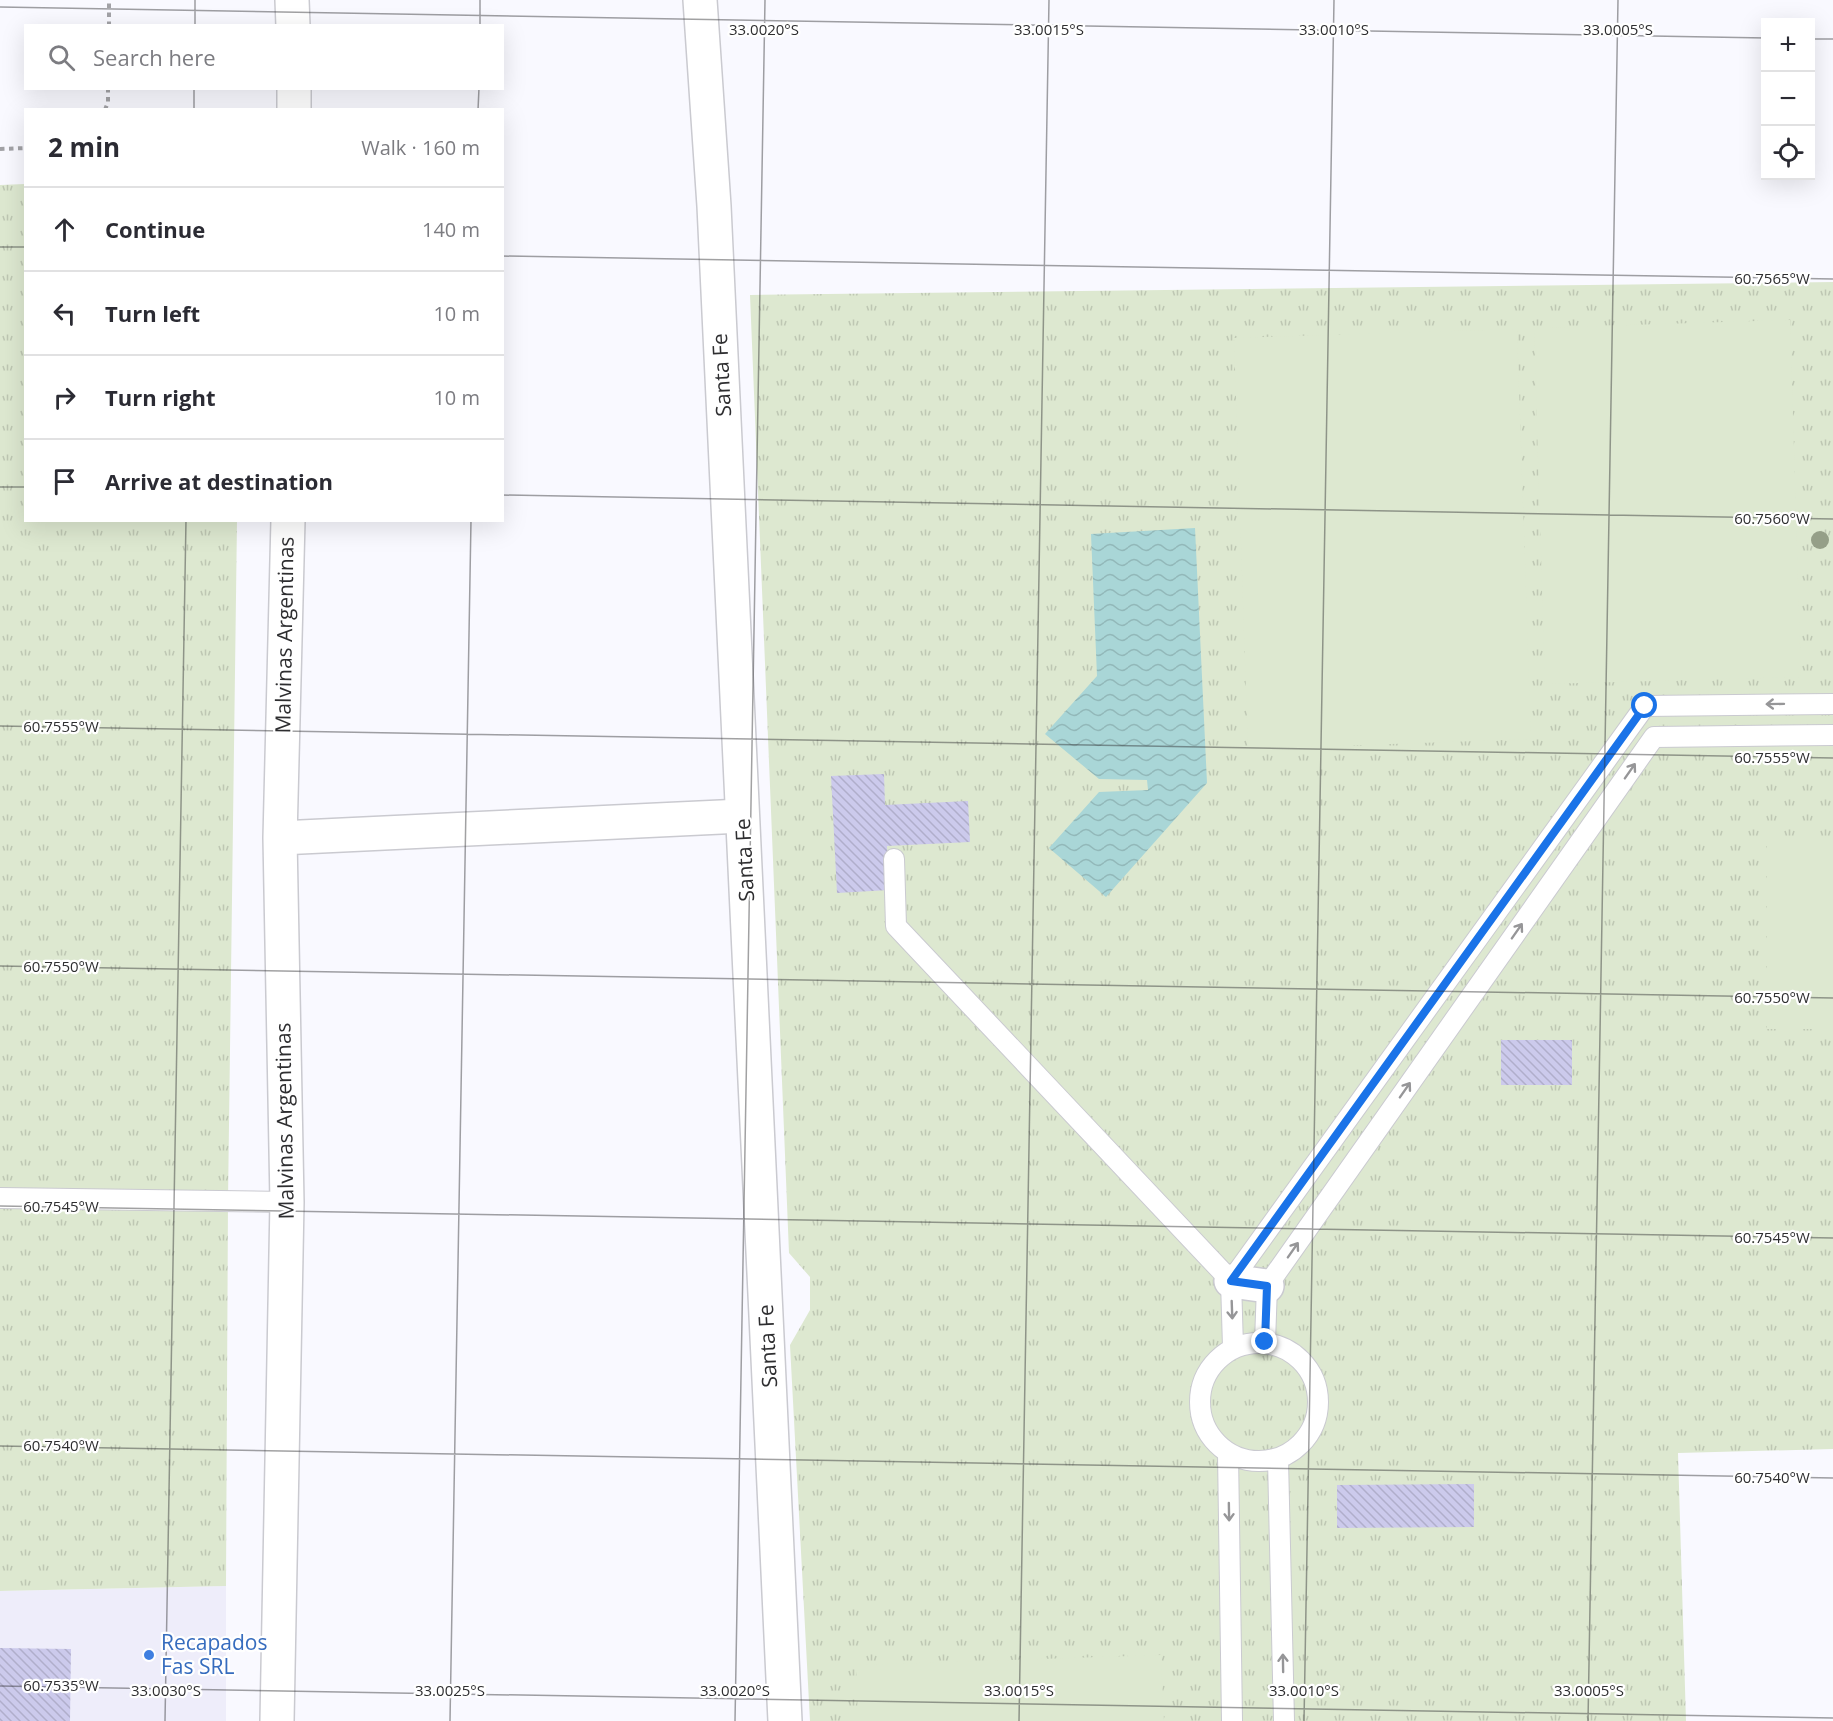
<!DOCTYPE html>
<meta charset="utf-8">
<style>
:root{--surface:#fff;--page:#f2f2f3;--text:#2b2b33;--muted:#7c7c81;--line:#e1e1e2}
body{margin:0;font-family:"Open Sans",sans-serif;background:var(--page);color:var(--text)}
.controls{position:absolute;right:18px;top:18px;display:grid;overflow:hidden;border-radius:0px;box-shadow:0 6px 24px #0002}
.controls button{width:54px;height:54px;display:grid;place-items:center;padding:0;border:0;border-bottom:2px solid var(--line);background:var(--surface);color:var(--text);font:30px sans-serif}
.stop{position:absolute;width:18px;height:18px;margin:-14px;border:4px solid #1a73e8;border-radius:50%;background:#fff}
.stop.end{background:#1a73e8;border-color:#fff;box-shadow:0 2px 6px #0008}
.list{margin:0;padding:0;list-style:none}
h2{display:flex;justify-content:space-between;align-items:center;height:78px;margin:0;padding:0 24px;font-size:26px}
h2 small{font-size:20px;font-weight:400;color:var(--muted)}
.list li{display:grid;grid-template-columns:39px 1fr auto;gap:18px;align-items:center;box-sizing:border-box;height:84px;padding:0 24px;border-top:2px solid var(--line)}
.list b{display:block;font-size:22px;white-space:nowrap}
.list em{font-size:20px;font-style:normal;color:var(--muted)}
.icon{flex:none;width:33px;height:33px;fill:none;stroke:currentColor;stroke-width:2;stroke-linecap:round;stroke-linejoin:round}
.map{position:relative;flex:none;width:1833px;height:1721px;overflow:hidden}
.search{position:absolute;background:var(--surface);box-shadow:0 6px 24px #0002;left:24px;top:24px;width:480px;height:66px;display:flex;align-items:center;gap:15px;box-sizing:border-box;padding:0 21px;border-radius:0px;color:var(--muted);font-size:22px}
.panel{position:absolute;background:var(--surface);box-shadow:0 6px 24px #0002;left:24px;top:108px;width:480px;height:414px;border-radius:0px}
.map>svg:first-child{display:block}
.built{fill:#eeedfa}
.grass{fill:url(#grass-tufts)}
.pitch{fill:#dde8d0}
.water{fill:url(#water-waves)}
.building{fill:url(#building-back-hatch)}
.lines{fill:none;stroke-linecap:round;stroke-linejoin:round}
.service-casing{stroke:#cacad0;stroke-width:22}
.minor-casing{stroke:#cacad0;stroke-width:36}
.tertiary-casing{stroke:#cacad0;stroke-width:36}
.path{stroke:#a2a2a6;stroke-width:4;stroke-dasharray:4.5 4.5;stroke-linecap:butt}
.service{stroke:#fff;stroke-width:20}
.minor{stroke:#fff;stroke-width:33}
.tertiary{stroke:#fff;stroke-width:33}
.tree{fill:#959f88}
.oneway{stroke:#969698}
.route{stroke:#1a73e8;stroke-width:8}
.ticks{fill:none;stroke:#2e2e30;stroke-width:1.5;stroke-opacity:0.45}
.shop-dot{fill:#3f7fe0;stroke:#fff;stroke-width:2}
.labels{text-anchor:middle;stroke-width:4.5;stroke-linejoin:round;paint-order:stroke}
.street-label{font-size:21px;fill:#2e2e30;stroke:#fff}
.shop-label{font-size:21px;fill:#366cbe;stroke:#fff;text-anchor:start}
.ticks-label{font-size:15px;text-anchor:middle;fill:#2e2e30;stroke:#fff;stroke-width:4.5;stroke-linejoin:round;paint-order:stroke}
</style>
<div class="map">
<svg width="1833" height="1721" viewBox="0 0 1833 1721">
<defs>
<pattern id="grass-tufts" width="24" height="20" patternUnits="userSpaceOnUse" patternTransform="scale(1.5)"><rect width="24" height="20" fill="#dde8d0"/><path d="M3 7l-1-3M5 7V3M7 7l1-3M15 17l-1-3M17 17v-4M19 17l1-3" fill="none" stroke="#bec7b3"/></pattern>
<pattern id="water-waves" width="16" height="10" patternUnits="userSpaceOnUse" patternTransform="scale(1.5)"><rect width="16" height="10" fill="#a9d6d7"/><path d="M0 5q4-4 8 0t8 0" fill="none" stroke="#92b8b9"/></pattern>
<pattern id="building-back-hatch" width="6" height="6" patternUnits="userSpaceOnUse" patternTransform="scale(1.5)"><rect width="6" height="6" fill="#cccaec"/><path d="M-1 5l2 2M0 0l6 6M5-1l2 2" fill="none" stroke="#b0aecb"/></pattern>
</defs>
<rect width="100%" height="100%" fill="#f9f9ff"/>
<path class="built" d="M226,1586V1721H0V1591Z"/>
<path class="grass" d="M25,184L26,520L237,521L228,1201L226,1586L0,1591V185Z
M1833,282V1449L1678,1453L1686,1721H810L790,1345L810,1310V1277L789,1253L750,295Z"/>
<path class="pitch" d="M1790,320L1801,677L1545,684L1534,328Z
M1517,329L1531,739L1248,749L1234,338Z
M1767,840H1833V1029H1767Z
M1161,1655L1164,1721H858L856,1665Z"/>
<path class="water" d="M1195,528L1207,783L1106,897L1049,848L1099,792L1148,790L1147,780L1099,779L1045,734L1097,676L1091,534Z"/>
<path class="building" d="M884,774L885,805L968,801L970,842L887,846L889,890L837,893L831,776Z
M1501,1040H1572V1085H1501Z
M1474,1484V1527L1337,1528V1485Z
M0,1648L71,1649L70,1721H0Z"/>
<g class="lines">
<g class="service-casing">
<path id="service" d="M894,859L896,926L1231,1281
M0,1198L287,1202
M1265,1342L1267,1286L1654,737L1833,735
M1200 1402a59 59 0 1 1 118 0a59 59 0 1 1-118 0Z
M1233,1347L1231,1281L1645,706L1833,704
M1228,1453L1232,1721
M1278,1459L1284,1721"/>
</g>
<g class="minor-casing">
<path id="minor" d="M292,0L293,26
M294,88V110
M280,838L742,816
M1231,1281L1267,1286
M277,1721L287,1202L280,838L288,520"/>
</g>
<g class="tertiary-casing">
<path id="tertiary" d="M700,0L714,206L785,1721"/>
</g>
<path class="path" d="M109,26V0
M105,110L108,102V88
M0,149L26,148"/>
<use href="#service" class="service"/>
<use href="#minor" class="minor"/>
<use href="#tertiary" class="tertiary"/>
</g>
<circle class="tree" cx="1820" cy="540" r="9"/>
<defs><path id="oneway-shaft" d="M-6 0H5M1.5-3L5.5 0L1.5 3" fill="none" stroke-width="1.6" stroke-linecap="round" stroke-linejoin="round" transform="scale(1.5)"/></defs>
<g class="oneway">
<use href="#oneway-shaft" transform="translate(1775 704) rotate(179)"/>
<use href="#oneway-shaft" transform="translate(1630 771) rotate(-55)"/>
<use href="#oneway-shaft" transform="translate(1517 931) rotate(-55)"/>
<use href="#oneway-shaft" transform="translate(1405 1090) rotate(-55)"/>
<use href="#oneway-shaft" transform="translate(1293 1250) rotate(-55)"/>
<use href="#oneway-shaft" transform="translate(1232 1310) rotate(88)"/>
<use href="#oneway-shaft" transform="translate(1229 1512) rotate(89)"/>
<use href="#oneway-shaft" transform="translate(1283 1663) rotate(-91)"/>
</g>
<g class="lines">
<path class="route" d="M1265,1342L1267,1286L1231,1281L1645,706"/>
</g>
<path class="ticks" d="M0,7L1766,38M195,26V0M480,26V0M1810,39H1833M194,110V88M478,110L479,88M0,247H26M502,256L1833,279M0,487H26M502,495L1833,519M0,726L1833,758M0,966L1833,998M0,1206L1833,1238M0,1446L1833,1478M0,1686L1833,1718M165,1721L186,520M450,1721L471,520M735,1721L765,0M1019,1721L1049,0M1304,1721L1334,0M1588,1721L1618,0"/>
<circle class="shop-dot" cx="149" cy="1655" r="6"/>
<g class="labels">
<g class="street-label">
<text transform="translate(722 375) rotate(-93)" y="7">Santa Fe</text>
<text transform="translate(285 635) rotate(-89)" y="7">Malvinas Argentinas</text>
<text transform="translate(745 860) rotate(-93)" y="7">Santa Fe</text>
<text transform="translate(285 1121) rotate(-91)" y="7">Malvinas Argentinas</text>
<text transform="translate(768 1346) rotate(-93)" y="7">Santa Fe</text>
</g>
<g class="shop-label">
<text x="161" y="1650">Recapados<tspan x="161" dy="24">Fas SRL</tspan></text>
</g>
</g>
<g class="ticks-label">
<text x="764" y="35">33.0020°S</text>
<text x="1049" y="35">33.0015°S</text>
<text x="1334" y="35">33.0010°S</text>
<text x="1618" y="35">33.0005°S</text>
<text x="1772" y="284">60.7565°W</text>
<text x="1772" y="524">60.7560°W</text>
<text x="61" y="732">60.7555°W</text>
<text x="1772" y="763">60.7555°W</text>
<text x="61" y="972">60.7550°W</text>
<text x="1772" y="1003">60.7550°W</text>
<text x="61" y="1212">60.7545°W</text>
<text x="1772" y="1243">60.7545°W</text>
<text x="61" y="1451">60.7540°W</text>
<text x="1772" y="1483">60.7540°W</text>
<text x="61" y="1691">60.7535°W</text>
<text x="166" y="1696">33.0030°S</text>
<text x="450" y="1696">33.0025°S</text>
<text x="735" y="1696">33.0020°S</text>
<text x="1019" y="1696">33.0015°S</text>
<text x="1304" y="1696">33.0010°S</text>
<text x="1589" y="1696">33.0005°S</text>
</g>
</svg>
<div class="controls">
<button>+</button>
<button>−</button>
<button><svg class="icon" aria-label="locate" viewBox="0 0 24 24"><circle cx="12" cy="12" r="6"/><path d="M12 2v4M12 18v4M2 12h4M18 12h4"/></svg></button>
</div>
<div class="stop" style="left:1645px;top:706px"></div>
<div class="stop end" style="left:1265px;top:1342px"></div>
<div class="search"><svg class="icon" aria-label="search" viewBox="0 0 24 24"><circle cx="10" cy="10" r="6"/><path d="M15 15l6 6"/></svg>Search here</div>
<section class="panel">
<h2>2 min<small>Walk · 160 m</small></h2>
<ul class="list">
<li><svg class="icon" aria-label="ahead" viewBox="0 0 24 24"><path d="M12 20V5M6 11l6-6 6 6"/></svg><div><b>Continue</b></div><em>140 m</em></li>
<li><svg class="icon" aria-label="left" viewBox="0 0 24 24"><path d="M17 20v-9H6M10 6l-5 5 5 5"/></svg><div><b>Turn left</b></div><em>10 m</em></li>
<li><svg class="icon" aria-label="right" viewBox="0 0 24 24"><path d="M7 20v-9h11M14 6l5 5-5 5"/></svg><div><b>Turn right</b></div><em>10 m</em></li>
<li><svg class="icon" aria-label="arrive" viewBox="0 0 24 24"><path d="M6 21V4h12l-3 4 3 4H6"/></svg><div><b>Arrive at destination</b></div></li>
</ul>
</section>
</div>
